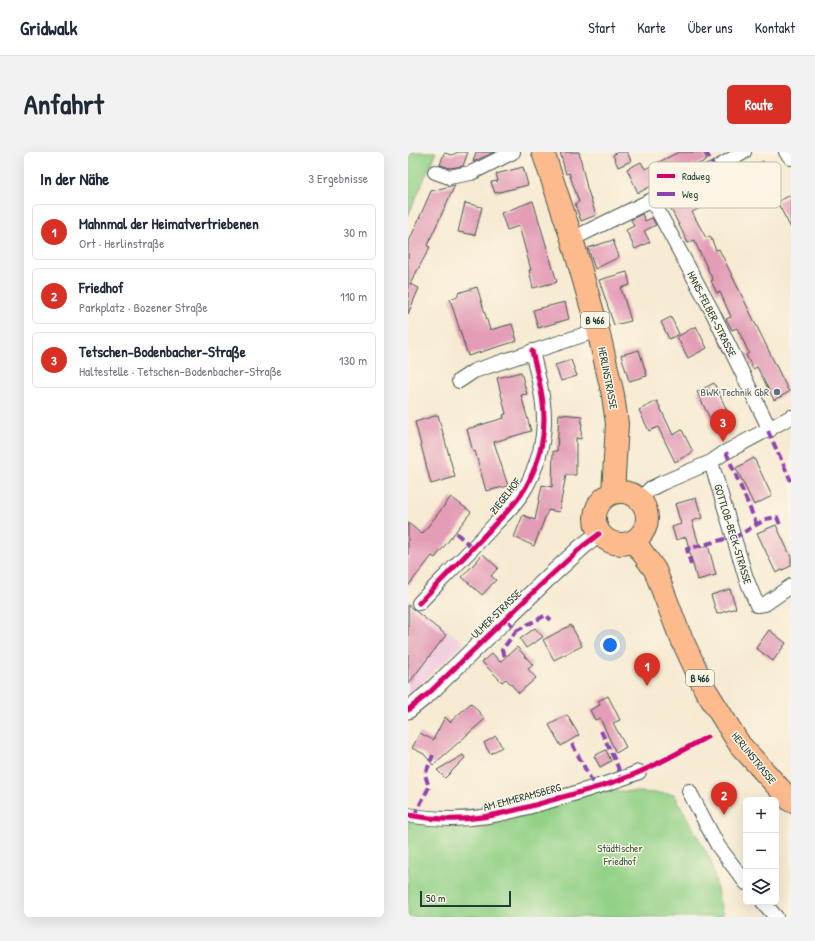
<!DOCTYPE html>
<html lang="de">
<meta charset="utf-8">
<style>
:root{--surface:#fff;--page:#f2f2f3;--text:#1f2937;--muted:#747a83;--line:#e0e1e3;--accent:#d93025}
body{margin:0;font-family:"Patrick Hand",sans-serif;background:var(--page);color:var(--text)}
.controls{position:absolute;right:12px;bottom:12px;display:grid;overflow:hidden;border-radius:6px;box-shadow:0 4px 16px #0002}
.controls button{width:36px;height:36px;display:grid;place-items:center;padding:0;border:0;border-bottom:1px solid var(--line);background:var(--surface);color:var(--text);font:20px sans-serif}
.scale{position:absolute;left:12px;bottom:10px;width:91px;box-sizing:border-box;padding-left:4px;border:2px solid #1f3d34;border-top:0;font-size:11px;line-height:14px;white-space:nowrap;color:#1f3d34;-webkit-text-stroke:3px #fcf5e5;paint-order:stroke}
.you{position:absolute;left:202px;top:493px;width:14px;height:14px;margin:-10px;border:3px solid #fff;border-radius:50%;background:#1a73e8;box-shadow:0 0 0 6px #1a73e833}
.badge{display:grid;place-items:center;width:26px;height:26px;border-radius:50%;background:var(--accent);color:#fff;font-size:13px;font-weight:700}
.pin{position:absolute;translate:-50% -33px;filter:drop-shadow(0 1px 2px #0008)}
.pin::after{content:'';position:absolute;top:21px;width:14px;height:12px;background:inherit;clip-path:polygon(0 0,100% 0,50% 100%)}
.list{margin:0;padding:0;list-style:none}
h2{display:flex;justify-content:space-between;align-items:center;height:52px;margin:0;padding:0 16px;font-size:17px}
h2 small{font-size:13px;font-weight:400;color:var(--muted)}
.list li{display:grid;grid-template-columns:26px 1fr auto;gap:12px;align-items:center;box-sizing:border-box;height:56px;margin:0 8px 8px;padding:0 8px;border:1px solid var(--line);border-radius:6px}
.list b{display:block;font-size:15px;white-space:nowrap}
.list p{margin:0;font-size:13px;white-space:nowrap;color:var(--muted)}
.list em{font-size:13px;font-style:normal;color:var(--muted)}
.icon{flex:none;width:22px;height:22px;fill:none;stroke:currentColor;stroke-width:2;stroke-linecap:round;stroke-linejoin:round}
.map{position:relative;flex:none;width:383px;height:765px;overflow:hidden;border-radius:6px}
header{display:flex;align-items:center;gap:24px;box-sizing:border-box;height:56px;padding:0 20px;background:var(--surface);border-bottom:1px solid var(--line)}
header strong{font-size:19px}
nav{display:flex;gap:22px;margin-inline-start:auto;font-size:14px}
.intro{display:flex;align-items:center;justify-content:space-between;box-sizing:border-box;height:96px;padding:0 24px}
h1{margin:0;font-size:28px}
.button{padding:10px 18px;border-radius:6px;background:var(--accent);color:#fff;font-size:14px;font-weight:700}
main{display:flex;gap:24px;padding:0 24px}
aside{flex:1;background:var(--surface);border-radius:6px;box-shadow:0 4px 16px #0002}
.map>svg:first-child{display:block}
.built{fill:#f2cfe0}
.green{fill:#93d187;stroke:#59875e}
.building{fill:#e39db7}
.lines{fill:none;stroke-linecap:round;stroke-linejoin:round}
.minor-casing{stroke:#3f574c;stroke-width:16}
.tertiary-casing{stroke:#3f574c;stroke-width:19}
.primary-casing{stroke:#3f574c;stroke-width:24}
.minor{stroke:#fff;stroke-width:14}
.tertiary{stroke:#fff;stroke-width:17}
.primary{stroke:#fcba8d;stroke-width:22}
.quiet{stroke:#8e44ad;stroke-width:4;stroke-dasharray:8 4;stroke-linecap:butt}
.cycleway-casing{stroke:#fcf5e5;stroke-width:8}
.cycleway{stroke:#d6006c;stroke-width:5}
.service-dot{fill:#5c6f8a;stroke:#fcf5e5;stroke-width:1.5}
.labels{text-anchor:middle;stroke-width:3;stroke-linejoin:round;paint-order:stroke}
.shield{fill:#fcf5e5;stroke:#617469;stroke-width:1}
.shield-label{font-size:10px;font-weight:bold;fill:#1f3d34}
.street-label{font-size:11px;fill:#1f3d34;stroke:#fcf5e5}
.service-label{font-size:11px;fill:#4e5e75;stroke:#fcf5e5;text-anchor:end}
.park-label{font-size:11px;fill:#365b45;stroke:#fcf5e5}
.key{fill:#fcf5e5;stroke:#babeb0;stroke-width:1}
.key-label{font-size:11px;fill:#1f3d34}
</style>
<header>
<strong>Gridwalk</strong>
<nav><a>Start</a><a>Karte</a><a>Über uns</a><a>Kontakt</a></nav>
</header>
<div class="intro"><h1>Anfahrt</h1><a class="button">Route</a></div>
<main>
<aside>
<h2>In der Nähe<small>3 Ergebnisse</small></h2>
<ul class="list">
<li><span class="badge">1</span><div><b>Mahnmal der Heimatvertriebenen</b><p>Ort · Herlinstraße</p></div><em>30 m</em></li>
<li><span class="badge">2</span><div><b>Friedhof</b><p>Parkplatz · Bozener Straße</p></div><em>110 m</em></li>
<li><span class="badge">3</span><div><b>Tetschen-Bodenbacher-Straße</b><p>Haltestelle · Tetschen-Bodenbacher-Straße</p></div><em>130 m</em></li>
</ul>
</aside>
<div class="map">
<svg width="383" height="765" viewBox="0 0 383 765">
<rect width="100%" height="100%" fill="#fcf5e5"/>
<filter id="ink" filterUnits="userSpaceOnUse"><feTurbulence type="fractalNoise" baseFrequency=".025" numOctaves="2"/><feDisplacementMap in="SourceGraphic" scale="8" xChannelSelector="R" yChannelSelector="G"/><feConvolveMatrix kernelMatrix="1 2 1 2 8 2 1 2 1" color-interpolation-filters="sRGB"/></filter>
<filter id="wash" filterUnits="userSpaceOnUse"><feTurbulence type="fractalNoise" baseFrequency=".012" numOctaves="4" result="noise"/><feDisplacementMap in="SourceGraphic" scale="16" xChannelSelector="R" yChannelSelector="G"/><feGaussianBlur stdDeviation="0.9" result="paint"/><feColorMatrix in="noise" values="0 0 0 0 0 0 0 0 0 0 0 0 0 0 0 0 0 1.4 0 .05"/><feComposite in="paint" operator="in"/></filter>
<g filter="url(#wash)">
<rect width="100%" height="100%" fill="#f7ead2"/>
<path class="built" d="M0,447L56,491L0,543Z"/>
<path class="green" d="M0,0H28L0,64Z
M190,638L266,642L303,709L315,765H0V669L28,675L55,677L80,674Z"/>
<g id="blocks">
<path class="building" d="M50,0H60L55,14L42,16L32,13L36,1L44,3Z
M68,0H86L65,10Z
M152,0H171L179,36L188,63L173,69L167,52L171,50L161,21L158,22Z
M210,0H219L223,9L210,15L205,3Z
M271,0H295L299,8L286,14V12L230,41L219,17L233,10L237,17Z
M355,9L369,34L353,42L346,28L336,33L331,24Z
M115,15L120,33L87,41L83,30L90,29L88,22Z
M47,33L19,94L22,95L2,132L11,136L0,162V92L23,39Z
M383,43V76L369,50Z
M286,45L292,56L284,60L298,86L302,84L308,98L311,97L381,240L366,248L349,215L345,217L338,203L341,201L329,176L324,178L318,167L323,165L312,140L309,141L303,129L305,128L286,88L280,91L263,57Z
M125,49L149,130L125,136L121,118H123L111,74L99,78L93,61Z
M57,51L74,55L67,83L50,80Z
M234,62L237,69L244,66L248,73L236,79L242,90L227,97L218,78L226,74L223,68Z
M205,88L211,105L187,117L180,96Z
M219,120L222,133L213,136L223,169L206,173L191,128Z
M69,135L82,178L104,172L109,189L60,204L42,147L50,144V141Z
M157,150L161,167L130,176L125,158Z
M263,165L271,182L261,187L253,170Z
M288,174L299,196L280,206L269,185Z
M231,198L239,224L221,229L213,203Z
M163,208L169,224L153,229L147,213Z
M113,220L119,242L113,243L123,279L86,290L100,334L78,339L67,299L65,300L59,277L96,266L95,263L98,262L89,226Z
M306,231L324,269L307,277L289,240Z
M249,249L265,283L274,278L285,300L267,310L250,275L241,279L231,258Z
M151,262L174,264L173,287L168,286V323H158L151,360L140,358L126,394L106,385L115,363L127,368L134,333L144,335L145,299H149Z
M30,263L47,325L23,332L7,270Z
M346,306L364,344L346,353L328,316Z
M43,345L63,360L27,406L24,404L0,434V371L14,382Z
M288,346L294,366L284,369L292,396L300,393L308,423L289,428L278,385L268,388L264,375L273,372L267,352Z
M368,373L383,405V414L368,421L349,381Z
M75,402L90,416L83,424L88,428L74,443L54,425Z
M322,437L328,456L309,462L303,443Z
M0,453L38,483L0,532Z
M163,473L174,494L146,508L135,488Z
M127,476L135,485L118,496L112,487Z
M361,478L378,491L365,509L348,496Z
M109,495L125,513L120,517L128,526L111,541L98,527L94,530L74,510L84,501L92,510Z
M200,544L212,568L205,571L218,595L208,601L192,566L187,568L182,558L192,553L190,549Z
M63,551L77,567L25,613L16,602L4,596L12,581L25,588L37,565L42,570Z
M159,563L171,583L153,594L141,573Z
M88,584L94,595L82,602L76,591Z
M198,598L203,609L192,615L186,604Z
M55,603L57,606L37,626L29,618Z"/>
</g>
</g>
<g filter="url(#ink)">
<use href="#blocks" fill-opacity="0" stroke="#3f574c" stroke-width="1"/>
<g class="lines">
<g class="minor-casing">
<path id="minor" d="M378,0L383,6
M27,20L41,25L63,21L105,0
M244,48L304,159L362,278
M164,87L307,17L336,0
M51,229L66,219L190,178
M303,310L338,426L349,453L357,452L383,434
M231,349L242,337L254,331L303,310L316,301L383,265
M11,451C36,425 63,399 87,372C100,359 113,346 121,329C130,311 136,288 136,267C136,244 129,221 124,199
M281,639L310,694L338,731
M0,663C61,674 101,661 158,644C183,636 207,630 231,620
M355,750L368,765"/>
</g>
<g class="tertiary-casing">
<path id="tertiary" d="M0,558L21,541L140,426L175,394L191,382"/>
</g>
<g class="primary-casing">
<path id="primary" d="M135,0L164,87L190,178L205,243L209,272L205,341
M187 366a26 26 0 1 1 52 0a26 26 0 1 1-52 0Z
M226,389L247,418L270,479L297,537L332,593L383,649"/>
</g>
<use href="#minor" class="minor"/>
<use href="#tertiary" class="tertiary"/>
<use href="#primary" class="primary"/>
<path class="quiet" d="M298,0L307,17
M360,279L383,329
M318,300L349,373
M48,381L65,396
M326,386L358,367L369,365L372,373
M283,413L279,397L325,385
M108,479L138,463L143,468
M97,504L94,498L108,479L98,466
M193,579L210,615L213,628
M164,592L187,635
M6,664L21,635L17,623L25,603"/>
<g class="cycleway-casing">
<path id="cycleway" d="M11,451C36,425 63,399 87,372C100,359 113,346 121,329C130,311 136,288 136,267C136,244 129,221 124,199
M0,558L21,541L140,426L175,394L191,382
M0,663C58,674 96,662 151,646C172,640 192,635 212,628C243,617 271,600 299,585"/>
</g>
<use href="#cycleway" class="cycleway"/>
</g>
</g>
<circle class="service-dot" cx="369" cy="240" r="4"/>
<g class="labels">
<g class="shield">
<rect x="173" y="160" width="28" height="16" rx="3"/>
<rect x="278" y="518" width="28" height="16" rx="3"/>
</g>
<g class="shield-label">
<text x="187" y="172">B 466</text>
<text x="292" y="530">B 466</text>
</g>
<g class="street-label">
<text transform="translate(304 162) rotate(63)" y="4">HANS-FELBER-STRASSE</text>
<text transform="translate(200 226) rotate(79)" y="4">HERLINSTRASSE</text>
<text transform="translate(97 344) rotate(-52)" y="4">ZIEGELHOF</text>
<text transform="translate(325 382) rotate(73)" y="4">GOTTLOB-BECK-STRASSE</text>
<text transform="translate(88 462) rotate(-44)" y="4">ULMER STRASSE</text>
<text transform="translate(346 606) rotate(51)" y="4">HERLINSTRASSE</text>
<text transform="translate(114 645) rotate(-15)" y="4">AM EMMERAMSBERG</text>
</g>
<g class="service-label">
<text x="361" y="244">BWK Technik GbR</text>
</g>
<g class="park-label">
<text x="212" y="700">Städtischer<tspan x="212" dy="13">Friedhof</tspan></text>
</g>
</g>
<rect x="241" y="10" width="132" height="46" rx="6" class="key"/>
<rect x="249" y="22" width="18" height="4" fill="#d6006c"/>
<rect x="249" y="40" width="18" height="4" fill="#8e44ad"/>
<g class="key-label">
<text x="274" y="28">Radweg</text>
<text x="274" y="46">Weg</text>
</g>
</svg>
<div class="controls">
<button>+</button>
<button>−</button>
<button><svg class="icon" aria-label="layers" viewBox="0 0 24 24"><path d="M12 4l9 5-9 5-9-5zM3 14l9 5 9-5"/></svg></button>
</div>
<div class="scale">50 m</div>
<div class="you"></div>
<div class="pin badge" style="left:239px;top:534px">1</div>
<div class="pin badge" style="left:316px;top:663px">2</div>
<div class="pin badge" style="left:315px;top:290px">3</div>
</div>
</main>
